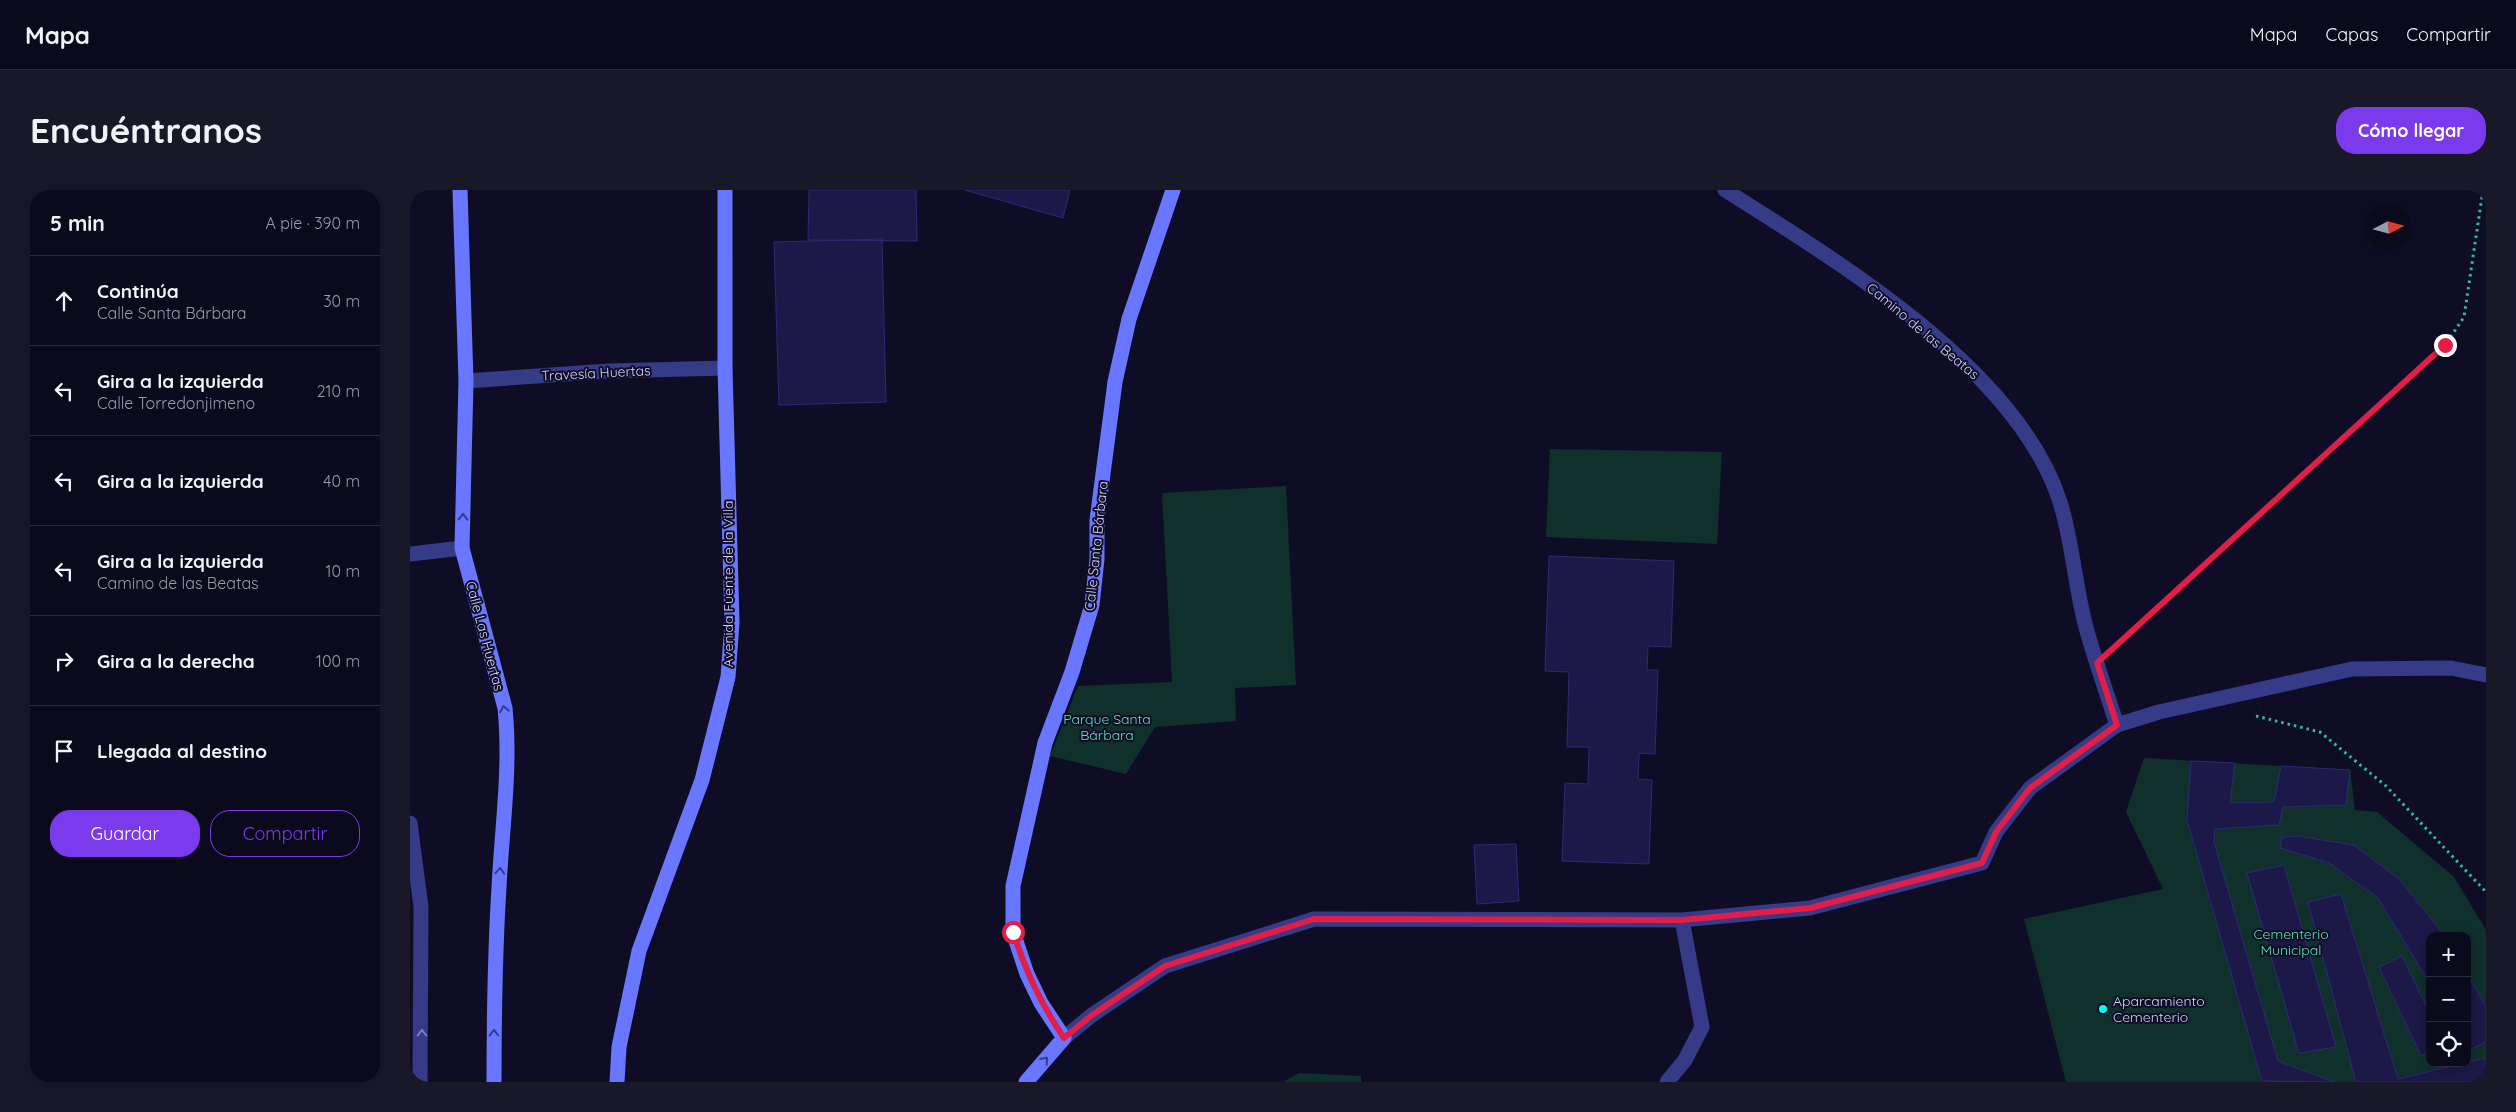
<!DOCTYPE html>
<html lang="es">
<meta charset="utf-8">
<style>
:root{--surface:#0b0a1c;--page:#191829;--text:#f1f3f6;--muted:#9a9aa3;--line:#2b2b3b;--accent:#7c3aed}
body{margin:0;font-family:Quicksand,sans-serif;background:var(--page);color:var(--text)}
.controls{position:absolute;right:15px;bottom:15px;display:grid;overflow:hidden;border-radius:10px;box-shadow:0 2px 12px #0003}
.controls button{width:45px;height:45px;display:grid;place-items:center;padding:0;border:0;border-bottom:1px solid var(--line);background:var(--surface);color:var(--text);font:25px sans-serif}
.compass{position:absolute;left:1956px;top:15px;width:45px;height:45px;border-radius:50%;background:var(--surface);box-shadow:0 2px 12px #0003;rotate:84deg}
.stop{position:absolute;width:15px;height:15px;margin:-11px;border:4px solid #e11d48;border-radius:50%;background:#fff}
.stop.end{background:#e11d48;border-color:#fff;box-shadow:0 1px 5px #0008}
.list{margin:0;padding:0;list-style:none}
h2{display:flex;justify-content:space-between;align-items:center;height:65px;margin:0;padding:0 20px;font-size:21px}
h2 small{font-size:16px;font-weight:400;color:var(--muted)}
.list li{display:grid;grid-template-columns:32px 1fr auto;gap:15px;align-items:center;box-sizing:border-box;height:90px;padding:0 20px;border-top:1px solid var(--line)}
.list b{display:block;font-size:19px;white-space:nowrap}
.list p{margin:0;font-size:16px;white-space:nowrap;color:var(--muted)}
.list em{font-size:16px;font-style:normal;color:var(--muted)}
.actions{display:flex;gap:10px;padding:15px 20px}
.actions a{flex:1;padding:11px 0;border:1px solid var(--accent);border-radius:20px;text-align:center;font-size:18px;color:var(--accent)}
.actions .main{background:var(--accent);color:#fff}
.icon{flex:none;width:28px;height:28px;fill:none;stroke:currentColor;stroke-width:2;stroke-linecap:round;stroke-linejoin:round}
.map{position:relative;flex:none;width:2076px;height:892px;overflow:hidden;border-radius:20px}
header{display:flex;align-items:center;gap:30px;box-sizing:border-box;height:70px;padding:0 25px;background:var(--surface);border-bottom:1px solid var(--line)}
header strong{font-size:24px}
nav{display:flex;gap:28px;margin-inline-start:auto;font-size:18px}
.intro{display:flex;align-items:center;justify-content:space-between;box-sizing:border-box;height:120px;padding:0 30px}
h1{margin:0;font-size:35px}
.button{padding:12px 22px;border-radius:20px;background:var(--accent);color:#fff;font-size:18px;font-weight:700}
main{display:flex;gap:30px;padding:0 30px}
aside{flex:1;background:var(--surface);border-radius:20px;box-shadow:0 2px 12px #0003}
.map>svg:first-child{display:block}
.green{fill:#10302b;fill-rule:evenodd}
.building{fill:#1c1848;stroke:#2f2975}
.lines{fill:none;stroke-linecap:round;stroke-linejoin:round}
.path{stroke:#27bda4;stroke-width:3;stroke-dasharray:2.5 4;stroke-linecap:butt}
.street{stroke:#353b87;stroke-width:15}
.secondary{stroke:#6976ff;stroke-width:15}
.oneway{stroke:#373c88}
.oneway2{stroke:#7c7fbd}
.route{stroke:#e11d48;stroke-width:6}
.poi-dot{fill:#00fdfa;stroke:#0f0d26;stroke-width:2}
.labels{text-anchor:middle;stroke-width:4;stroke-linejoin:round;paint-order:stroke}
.street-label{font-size:14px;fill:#d2d2ff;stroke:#0f0d26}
.park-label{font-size:14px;fill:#56e6b2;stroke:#0f0d26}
.poi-label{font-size:14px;fill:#d2d2ff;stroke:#0f0d26;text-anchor:start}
</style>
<header>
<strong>Mapa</strong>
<nav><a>Mapa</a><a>Capas</a><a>Compartir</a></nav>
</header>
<div class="intro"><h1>Encuéntranos</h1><a class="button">Cómo llegar</a></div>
<main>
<aside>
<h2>5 min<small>A pie · 390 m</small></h2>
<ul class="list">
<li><svg class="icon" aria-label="ahead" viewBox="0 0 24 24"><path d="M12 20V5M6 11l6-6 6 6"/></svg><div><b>Continúa</b><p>Calle Santa Bárbara</p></div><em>30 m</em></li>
<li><svg class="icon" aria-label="left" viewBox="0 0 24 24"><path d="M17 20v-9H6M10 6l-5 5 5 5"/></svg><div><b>Gira a la izquierda</b><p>Calle Torredonjimeno</p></div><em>210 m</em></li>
<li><svg class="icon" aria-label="left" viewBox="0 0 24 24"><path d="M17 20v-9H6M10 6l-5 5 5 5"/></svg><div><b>Gira a la izquierda</b></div><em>40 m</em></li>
<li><svg class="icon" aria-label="left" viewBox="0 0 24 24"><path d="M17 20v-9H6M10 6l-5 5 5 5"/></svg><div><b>Gira a la izquierda</b><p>Camino de las Beatas</p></div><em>10 m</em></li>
<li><svg class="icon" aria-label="right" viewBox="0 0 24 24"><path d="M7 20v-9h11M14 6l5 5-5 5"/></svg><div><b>Gira a la derecha</b></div><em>100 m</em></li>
<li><svg class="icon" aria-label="arrive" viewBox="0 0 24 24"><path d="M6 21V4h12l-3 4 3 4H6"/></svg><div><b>Llegada al destino</b></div></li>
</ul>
<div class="actions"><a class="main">Guardar</a><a>Compartir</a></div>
</aside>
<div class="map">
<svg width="2076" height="892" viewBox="0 0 2076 892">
<rect width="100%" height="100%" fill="#0f0d26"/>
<path class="green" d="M1140,259L1312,262L1307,354L1136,347Z
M876,296L886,495L825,498L826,531L745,537L716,584L640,566L668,496L762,492L752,303Z
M1734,568L1940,580L1945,620L1967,622L2044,687L2076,740V892H1656L1614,729L1753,699L1716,622ZM2020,746H2057V873H2020Z
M889,883L951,886V892H873Z"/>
<path class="building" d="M399,0H506L507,51L398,50Z
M555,0H660L653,28Z
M472,49L476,212L369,215L364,52Z
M1139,366L1264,371L1261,457L1238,456L1237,480H1248L1245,564L1229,563L1228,589L1242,590L1239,674L1152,671L1155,593L1178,594L1179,557H1157L1159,482L1135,481Z
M1781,571L1825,573L1820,613L1864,612L1871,576L1940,580L1936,615L1873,617L1869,635L1805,639L1804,652L1868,871L1924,892L1852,891L1777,630Z
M1887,646L1944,655L1989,689L2035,746H2020V794L1968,708L1919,673L1870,658L1872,647Z
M1106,654L1109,711L1067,714L1064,655Z
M1874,675L1926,857L1889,863L1837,683Z
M1931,704L1988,889L2076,868V892H1946L1898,712Z
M1992,766L2020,824V862L2011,866L1969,777Z
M2057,784L2076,817V852L2057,861Z"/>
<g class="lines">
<path class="path" d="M1706,455L2035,155L2054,127L2073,0
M1846,526L1910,542L1976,596L2076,702"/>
<path class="street" d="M1315,0C1427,71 1608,179 1650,312C1663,353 1665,399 1677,441C1686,473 1697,504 1707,535
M56,191L199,181L315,178
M0,364L52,358
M0,633L11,717L10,892
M654,848L682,825L755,776L904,729L1272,730L1400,718L1572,673L1586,642L1620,598L1707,535L1749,522L1942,479L2041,478L2076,485
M1257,892L1275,870L1292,837L1272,730"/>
<path class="secondary" d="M50,0L56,191L52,358L95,518C101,578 92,637 89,697C85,762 84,827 84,892
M207,892L209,857L229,761L292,590L318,487L322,433L315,178V0
M616,892L654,848L631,813L617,784L603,742V696L635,553L662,482L682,415L687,369V330L705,192L719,129L763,0"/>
</g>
<defs><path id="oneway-chevron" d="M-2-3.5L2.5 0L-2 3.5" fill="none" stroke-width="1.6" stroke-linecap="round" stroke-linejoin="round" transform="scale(1.25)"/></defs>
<g class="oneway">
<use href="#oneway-chevron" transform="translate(53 327) rotate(-89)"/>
<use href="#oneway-chevron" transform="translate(94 519) rotate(-100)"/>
<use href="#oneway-chevron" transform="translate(90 681) rotate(-86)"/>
<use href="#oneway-chevron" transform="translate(84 843) rotate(-90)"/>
<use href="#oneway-chevron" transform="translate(635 870) rotate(-49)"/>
</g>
<use class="oneway2" href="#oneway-chevron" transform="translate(12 843) rotate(-90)"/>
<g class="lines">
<path class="route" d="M603,742C617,784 630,812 654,848L682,825L755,776L904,729L1272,730L1400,718L1572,673L1586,642L1620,598L1707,535L1687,473L2035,155"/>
</g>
<circle class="poi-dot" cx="1693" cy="819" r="5"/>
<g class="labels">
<g class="street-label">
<text transform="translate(1513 141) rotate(40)" y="5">Camino de las Beatas</text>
<text transform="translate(186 183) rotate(-3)" y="5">Travesía Huertas</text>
<text transform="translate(686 356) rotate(-84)" y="5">Calle Santa Bárbara</text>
<text transform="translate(318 394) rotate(-90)" y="5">Avenida Fuente de la Villa</text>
<text transform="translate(75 446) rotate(75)" y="5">Calle Las Huertas</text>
</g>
<g class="park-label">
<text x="697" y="534">Parque Santa<tspan x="697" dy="16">Bárbara</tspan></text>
<text x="1881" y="749">Cementerio<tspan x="1881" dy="16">Municipal</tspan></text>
</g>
<g class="poi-label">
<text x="1703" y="816">Aparcamiento<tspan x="1703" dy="16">Cementerio</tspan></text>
</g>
</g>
</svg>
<div class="controls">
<button>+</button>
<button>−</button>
<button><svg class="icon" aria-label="locate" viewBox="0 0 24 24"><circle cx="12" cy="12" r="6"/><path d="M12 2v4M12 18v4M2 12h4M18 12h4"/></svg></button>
</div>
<svg class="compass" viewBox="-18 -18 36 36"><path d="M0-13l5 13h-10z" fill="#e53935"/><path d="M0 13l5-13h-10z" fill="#9a9aa3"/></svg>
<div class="stop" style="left:603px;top:742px"></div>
<div class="stop end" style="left:2035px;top:155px"></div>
</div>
</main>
